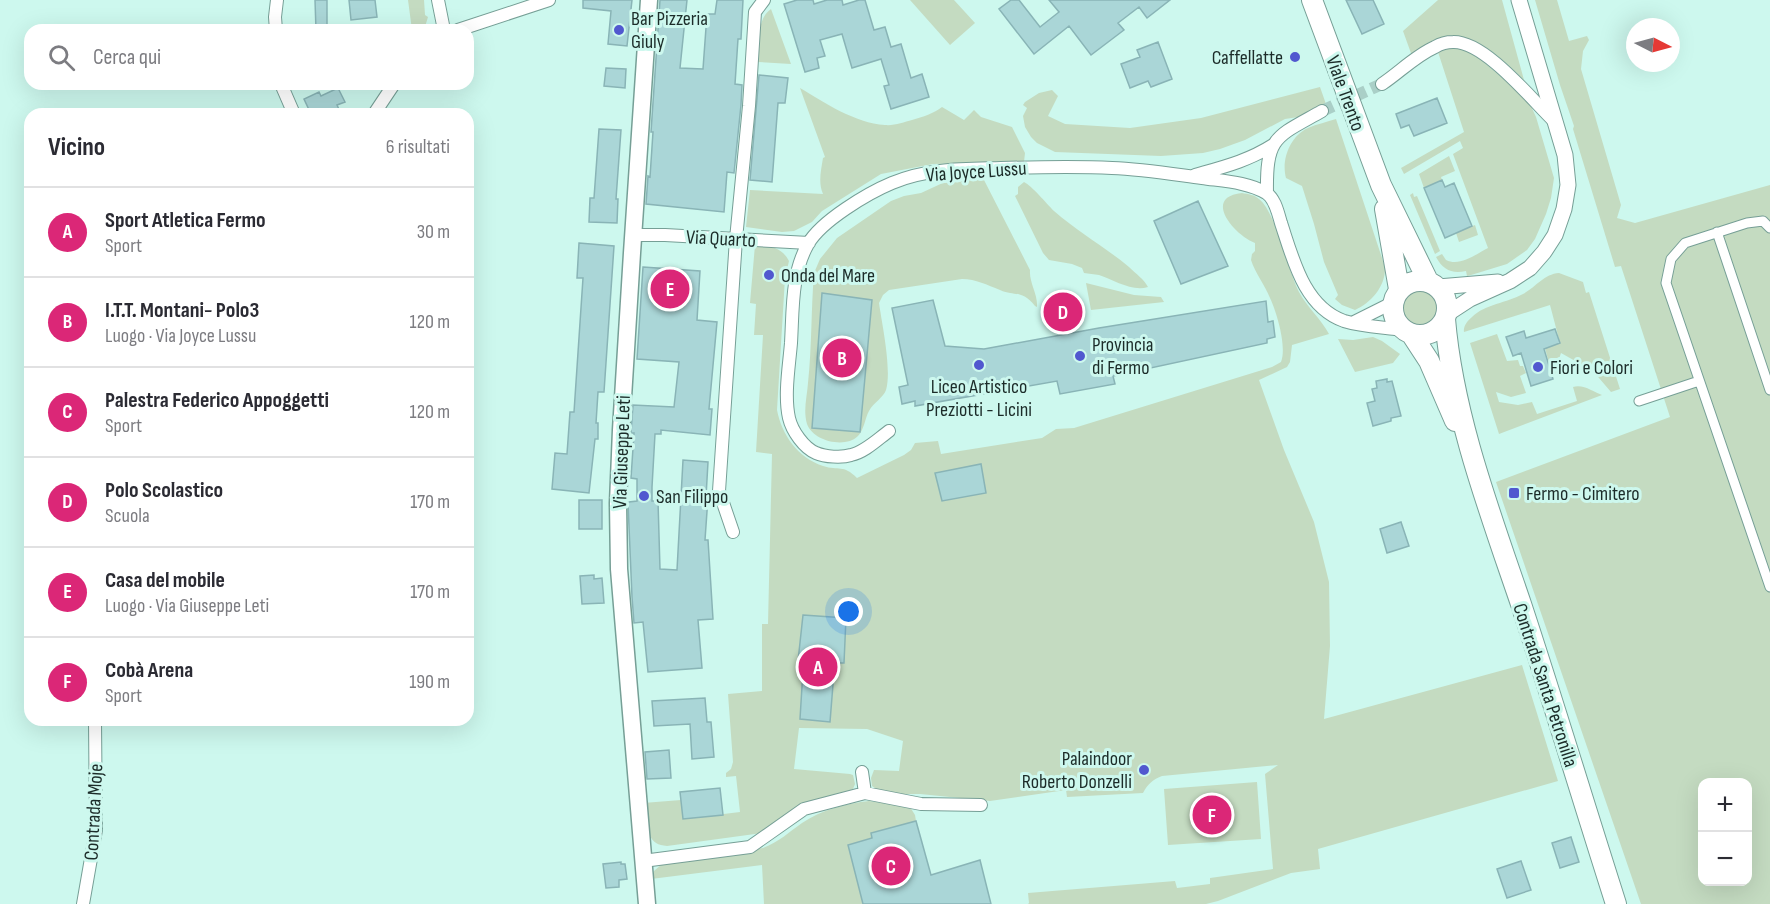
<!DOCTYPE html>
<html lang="it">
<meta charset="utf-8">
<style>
:root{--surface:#fff;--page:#f7f7f7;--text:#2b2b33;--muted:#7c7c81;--line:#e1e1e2;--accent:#db2777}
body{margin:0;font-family:"Sofia Sans Condensed",sans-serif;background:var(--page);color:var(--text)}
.controls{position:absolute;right:18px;bottom:18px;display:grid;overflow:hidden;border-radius:12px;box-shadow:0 6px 24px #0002}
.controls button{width:54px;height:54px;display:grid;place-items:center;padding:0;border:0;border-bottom:2px solid var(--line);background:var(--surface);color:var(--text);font:30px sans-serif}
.compass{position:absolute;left:1626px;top:18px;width:54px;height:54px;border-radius:50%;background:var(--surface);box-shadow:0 6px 24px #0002;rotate:96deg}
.you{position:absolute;left:849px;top:612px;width:21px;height:21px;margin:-15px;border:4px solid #fff;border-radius:50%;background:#1a73e8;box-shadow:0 0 0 9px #1a73e833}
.badge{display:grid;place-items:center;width:39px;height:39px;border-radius:50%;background:var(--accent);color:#fff;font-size:20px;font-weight:700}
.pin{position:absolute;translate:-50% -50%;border:3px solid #fff;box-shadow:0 2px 6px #0006}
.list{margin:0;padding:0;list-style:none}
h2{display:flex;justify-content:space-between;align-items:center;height:78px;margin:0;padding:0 24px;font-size:26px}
h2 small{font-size:20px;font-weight:400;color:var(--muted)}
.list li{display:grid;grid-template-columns:39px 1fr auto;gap:18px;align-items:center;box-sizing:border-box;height:90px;padding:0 24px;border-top:2px solid var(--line)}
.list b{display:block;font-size:22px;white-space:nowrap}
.list p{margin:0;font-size:20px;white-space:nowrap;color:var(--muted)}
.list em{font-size:20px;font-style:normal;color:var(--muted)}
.icon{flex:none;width:33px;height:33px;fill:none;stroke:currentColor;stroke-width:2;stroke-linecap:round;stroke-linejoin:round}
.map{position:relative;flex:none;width:1770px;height:904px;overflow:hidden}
.search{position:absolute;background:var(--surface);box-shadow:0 6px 24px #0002;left:24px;top:24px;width:450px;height:66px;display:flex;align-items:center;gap:15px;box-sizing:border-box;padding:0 21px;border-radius:18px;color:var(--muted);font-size:22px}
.panel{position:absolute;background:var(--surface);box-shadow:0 6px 24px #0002;left:24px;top:108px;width:450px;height:618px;border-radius:18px}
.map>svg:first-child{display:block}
.green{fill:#c4dbc1;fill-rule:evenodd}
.building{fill:#aad6d7;stroke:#89b4b6;stroke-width:1.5}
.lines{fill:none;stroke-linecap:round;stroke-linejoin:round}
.minor-tunnel{stroke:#aacfc7;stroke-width:12;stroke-dasharray:12 6;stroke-linecap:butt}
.pedestrian-casing{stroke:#769f96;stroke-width:11}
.minor-casing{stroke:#769f96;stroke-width:14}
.tertiary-casing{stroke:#769f96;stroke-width:17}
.secondary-casing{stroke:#769f96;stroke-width:19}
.primary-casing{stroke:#769f96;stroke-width:22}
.pedestrian{stroke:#fff;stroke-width:9}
.minor{stroke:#fff;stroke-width:12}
.tertiary{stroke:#fff;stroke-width:15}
.secondary{stroke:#fff;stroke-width:16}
.primary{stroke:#fff;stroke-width:20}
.poi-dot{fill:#5158cf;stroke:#cdf8ee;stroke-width:2}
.labels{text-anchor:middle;stroke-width:6;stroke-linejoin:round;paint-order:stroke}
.poi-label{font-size:20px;fill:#1c2c29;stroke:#cdf8ee;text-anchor:start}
.street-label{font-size:20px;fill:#1c2c29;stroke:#cdf8ee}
</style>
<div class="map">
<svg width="1770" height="904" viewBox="0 0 1770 904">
<rect width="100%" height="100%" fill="#cdf8ee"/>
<path class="green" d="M408,0H424L425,15L428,17L424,30H412Z
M910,0H954L975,23L950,45Z
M1438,0H1502L1524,80C1507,64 1475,31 1449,37C1437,40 1423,50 1412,56L1403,31Z
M1535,0H1557L1569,41L1587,36L1589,40L1583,51L1581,69L1621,205L1617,218L1635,223L1770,185V904H1641L1496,482L1670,417L1621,266L1615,267L1573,129L1574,126L1560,85ZM1702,782H1748V882H1702Z
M771,9L791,64L758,62C759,45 756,19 771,9Z
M1450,48H1459L1473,53V55L1479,58L1505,80L1530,104L1536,117L1554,178L1551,198L1546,214L1535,239L1527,250L1507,264L1471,275L1467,276L1466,271C1452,274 1443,270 1436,257L1442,254L1446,260C1460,267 1476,254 1488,248L1453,154L1463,148L1460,141L1404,174L1401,168L1464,132L1438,52Z
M1320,87L1327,107L1312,115L1285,119L1245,140L1220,149L1203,153L1161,156L1055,152L1037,143L1031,137L1025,127L1023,116L1027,108L1023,105L1025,102L1039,93L1052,90L1058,96L1048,116L1065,124L1130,128L1201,118Z
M800,88C825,103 855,123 885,125C894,126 904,122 912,120C923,117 934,113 942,107L964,120L974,110L981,117L1012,127L1025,153L1024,162L933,164L881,174L822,211L812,222L794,231L782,232L746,227L750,190L823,194C818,183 821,170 823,158L825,157Z
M1336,119L1385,267C1386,286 1371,303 1355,310L1342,305L1335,299L1338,295L1324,262L1314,224L1302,186L1286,178C1281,160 1290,136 1308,128C1317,124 1327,122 1336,119Z
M1449,156L1455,171L1441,177L1442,180L1424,188L1419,174Z
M982,180H984L1030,270C1029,283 1038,294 1037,307L1035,306C1021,289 1016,297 1000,290C987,285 976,279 962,279L889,290L883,295L879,303C882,324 892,370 886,390C884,397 873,403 869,411C865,418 864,430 858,436C845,449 813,441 807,424C803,410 807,397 808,383C812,346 811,309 814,273L820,259L837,238L891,201L904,196L921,193L947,181Z
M1024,182C1032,186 1046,203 1054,211C1078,232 1105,247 1129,267C1136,274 1144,279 1148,287C1132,292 1114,280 1099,275C1094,274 1089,274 1084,273L1082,268L1072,264L1049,260L1043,253L1015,196L1018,194V187Z
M1242,193C1248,194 1255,195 1259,199C1276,212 1288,271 1299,292C1307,307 1321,319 1329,334L1292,345L1290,362L1287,367L1259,380L1284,450L1314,522L1329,582L1330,646L1324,719L1522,665L1558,781L1318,849L1320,869L1291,873L1218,901L1206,904H1028L1029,903L1028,893L1175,881L1177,888L1210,884V878L1273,869L1265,774L1278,765L1162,776C1152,780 1148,784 1143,793L1067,797L1066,790L990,801L920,794H883L872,786L871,778L874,770L899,771L903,741L867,729L799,728L794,769L850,774L853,775L855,784L853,789L799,809L769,832L667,846C658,845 653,843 649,834H645L643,803L681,800L683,819L740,812L736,776L726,777V773L731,769L733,762L728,694L762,691V624H768L772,454L756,452L763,335H754L756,304L750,303L755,245C770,247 781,246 789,261L785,278L777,410C782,435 797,457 823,466C839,471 843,464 857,478L904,455L911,450L915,443L938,441L941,454L1042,438L1056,429L1074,428L1272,367L1281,362C1287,347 1277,313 1270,298C1265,285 1255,273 1251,260L1252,254L1255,251V243C1234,235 1202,197 1242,193Z
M1413,193L1414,197L1417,196L1440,251L1435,254L1410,195Z
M1475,225L1478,235L1459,242L1456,233Z
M1559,273L1583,282L1586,293L1589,292L1620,389L1611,392L1593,371L1561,353L1558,362L1567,367V369L1552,375L1545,348L1560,343L1550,305L1464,332C1463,327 1467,321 1472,317C1485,304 1507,303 1523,294C1536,287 1544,274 1559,273Z
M1086,283L1134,295L1161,297L1164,302L1091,310Z
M1397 307a22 22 0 1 1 44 0a22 22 0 1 1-44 0Z
M1497,334L1507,361L1518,360L1520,366H1523L1526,373L1520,376L1526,393L1511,397L1496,392L1499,402L1518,405L1532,402L1537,414L1577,401L1573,387C1584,384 1593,392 1602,395L1499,434L1470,343Z
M1373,337L1382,341L1400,354L1393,363L1355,372L1338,339L1353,340Z
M1257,782L1261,839L1168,845L1164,789Z
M869,801L910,807L915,815L916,821L872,833V838L848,845L863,904H764L762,865L651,879L654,871L663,863L763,848C779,842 789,832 802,823C821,810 848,803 869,801Z"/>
<path class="building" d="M315,0H327V30H316Z
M349,0H375L377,17L351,20Z
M583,0H632L627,46L608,44L611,11L583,8Z
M660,0H687L680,68L703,69L707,14H715L717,0H743L741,39H738L735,84L742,85L741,105L734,173L727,172L724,212L646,204L648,176L650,177L653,132H651Z
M797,0H813L814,4L827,0H842L843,5L859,0H865L874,30L885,27L891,47L901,44L911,78L922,74L929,97L891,109L884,86L889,85L881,59L852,68L842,34L820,40L825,56L817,58L819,68L805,72L784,4Z
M1011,0H1019L1040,27L1059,12L1049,0H1170L1147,18L1139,7L1118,23L1124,30L1091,55L1069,26L1034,54L999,9Z
M1346,0H1373L1384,24L1362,34Z
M1158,42L1172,79L1151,87L1148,81L1130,88L1121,64L1140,57L1137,50Z
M606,68L626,69L625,88L604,86Z
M759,75L788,78L785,103H778L772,182L750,180Z
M338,88L345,102L337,105L341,114H311L304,99L319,92L321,96Z
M1437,98L1447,123L1414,136L1409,125L1401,128L1396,114Z
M599,129L621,130L616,199H618L617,223L589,222L590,198H594Z
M1442,180L1445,187L1454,183L1472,226L1445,238L1424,188Z
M1198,201L1228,266L1181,284L1154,221Z
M579,243L614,246L604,392H598L596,423H598V439H595L589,493L552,489L555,453L567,454L570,412H574L583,278H577Z
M643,267L700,271L697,320L717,322L709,409H712L710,435L661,430V434H655L652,487V501H658L660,569L677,570L683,460L708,462L706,497H708L705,540H708L713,619L698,620L702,668L648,672L643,622L634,623L632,597L628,503L629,502L637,501V479L631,478L634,433H631L633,405L674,407L679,362L637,359Z
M822,293L872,300L860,432L812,428Z
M933,300L945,346L984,349L1099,328L1266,301L1268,322L1273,321L1275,337L1267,339V343L1113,376L1115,384L1060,394L1057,381L915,406V401L902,404L899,387L908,385L892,308Z
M1555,329L1560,343L1544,349L1553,379L1531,386L1521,353L1513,356L1506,337L1524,331L1526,338Z
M1387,379V382L1392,381L1401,416L1391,418V421L1373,426L1367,403L1375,401L1372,389L1377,388L1376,381Z
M981,464L986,493L942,501L935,473Z
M579,500H602V529H579Z
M1401,522L1409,546L1387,553L1380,529Z
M594,575V579L602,578L604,603L582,604L580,576Z
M803,615L846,618L844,663H837V672H834L830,722L800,719L803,670H798V661Z
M705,698L707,722H711L714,757L692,759L690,724L654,726L652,701Z
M669,750L671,778L647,779L645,752Z
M720,788L723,815L683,819L680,792Z
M916,821L931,875L980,860L991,904H863L848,845L872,838L871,833Z
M1571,837L1579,862L1560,868L1552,843Z
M1521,861L1531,890L1507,898L1497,869Z
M621,862V864H625L627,879L619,880V887L606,888L603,864Z"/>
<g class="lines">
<path class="minor-tunnel" d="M1322,111L1382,84"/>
<g class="pedestrian-casing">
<path id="pedestrian" d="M1770,228L1763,221L1747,223L1685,243L1671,259L1666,283L1770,587
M1717,232L1770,390
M1639,401L1699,381"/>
</g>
<g class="minor-casing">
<path id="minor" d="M438,0L444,30
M276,30L275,17L277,0
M458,30L549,0
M281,84L294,114
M1382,84C1400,72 1415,56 1435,47C1440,44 1448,42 1453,42C1485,41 1532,100 1554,121
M374,114L394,84
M1195,175C1223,167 1248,161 1273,145
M1267,193C1266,136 1276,137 1322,111
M633,235H665L809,243
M1352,323L1392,303
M889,431C878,439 865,452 851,455C842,458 825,457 816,453C804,448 792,431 789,418C784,395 789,367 791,343C793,310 791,274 808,244C821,221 868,193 892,183C928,168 964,169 1001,168C1038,167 1075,166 1112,168C1142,169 1172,174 1202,178C1222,181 1248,182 1266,193C1275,198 1278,213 1281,223C1293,259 1304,307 1344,321C1363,327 1384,327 1404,330
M733,532L719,491L736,239L749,106L755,12L764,0
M862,772L865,793
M643,861L750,847L804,809L865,793L921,804L981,805
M83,904L96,830L95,720"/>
</g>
<g class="tertiary-casing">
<path id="tertiary" d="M1438,287L1498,282
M1447,314L1470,299L1510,281L1530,268L1544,252L1555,235L1564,209L1568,185L1565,155L1519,0"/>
</g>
<g class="secondary-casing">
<path id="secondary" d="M647,904L619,569L618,503L621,430L632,253L649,0"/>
</g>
<g class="primary-casing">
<path id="primary" d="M1312,0L1381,185L1428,281
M1385,209L1399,289
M1393 308a27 27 0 1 1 54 0a27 27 0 1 1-54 0Z
M1445,319C1453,415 1490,513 1521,604C1554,704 1584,804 1616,904
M1412,335L1429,361L1455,421"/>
</g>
<use href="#pedestrian" class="pedestrian"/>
<use href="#minor" class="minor"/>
<use href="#tertiary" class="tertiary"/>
<use href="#secondary" class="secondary"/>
<use href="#primary" class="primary"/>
</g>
<g class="poi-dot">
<circle cx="619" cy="30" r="6"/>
<circle cx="1295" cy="57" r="6"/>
<circle cx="769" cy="275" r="6"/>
<circle cx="1080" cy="356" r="6"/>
<circle cx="979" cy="365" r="6"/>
<circle cx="1538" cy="367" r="6"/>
<rect x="1508" y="487" width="12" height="12" rx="3"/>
<circle cx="644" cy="496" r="6"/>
<circle cx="1144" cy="770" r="6"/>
</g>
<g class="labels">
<g class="poi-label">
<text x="631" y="25">Bar Pizzeria<tspan x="631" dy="23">Giuly</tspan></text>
<text x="1283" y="64" text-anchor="end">Caffellatte</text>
<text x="781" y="282">Onda del Mare</text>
<text x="1092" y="351">Provincia<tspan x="1092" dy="23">di Fermo</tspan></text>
<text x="1550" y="374">Fiori e Colori</text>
<text x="979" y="393" text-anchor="middle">Liceo Artistico<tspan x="979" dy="23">Preziotti - Licini</tspan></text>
<text x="1526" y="500">Fermo - Cimitero</text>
<text x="656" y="503">San Filippo</text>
<text x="1132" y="765" text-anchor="end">Palaindoor<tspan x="1132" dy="23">Roberto Donzelli</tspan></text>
</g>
<g class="street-label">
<text transform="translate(1346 93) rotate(70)" y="7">Viale Trento</text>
<text transform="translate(976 171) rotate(-4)" y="7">Via Joyce Lussu</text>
<text transform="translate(721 238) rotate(3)" y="7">Via Quarto</text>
<text transform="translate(621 452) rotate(-88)" y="7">Via Giuseppe Leti</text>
<text transform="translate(1546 685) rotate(72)" y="7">Contrada Santa Petronilla</text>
<text transform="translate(93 812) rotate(-87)" y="7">Contrada Moje</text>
</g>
</g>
</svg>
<div class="controls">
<button>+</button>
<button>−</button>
</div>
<svg class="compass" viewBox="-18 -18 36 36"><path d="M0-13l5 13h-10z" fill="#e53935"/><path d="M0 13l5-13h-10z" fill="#7c7c81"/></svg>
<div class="you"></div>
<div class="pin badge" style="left:818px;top:667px">A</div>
<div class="pin badge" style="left:842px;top:358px">B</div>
<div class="pin badge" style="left:891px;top:866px">C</div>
<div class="pin badge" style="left:1063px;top:312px">D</div>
<div class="pin badge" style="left:670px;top:289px">E</div>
<div class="pin badge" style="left:1212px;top:815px">F</div>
<div class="search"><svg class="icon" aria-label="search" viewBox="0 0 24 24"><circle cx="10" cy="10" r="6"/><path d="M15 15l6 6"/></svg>Cerca qui</div>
<section class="panel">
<h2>Vicino<small>6 risultati</small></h2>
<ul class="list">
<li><span class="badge">A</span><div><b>Sport Atletica Fermo</b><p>Sport</p></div><em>30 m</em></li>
<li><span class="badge">B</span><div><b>I.T.T. Montani- Polo3</b><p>Luogo · Via Joyce Lussu</p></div><em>120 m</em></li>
<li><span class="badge">C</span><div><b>Palestra Federico Appoggetti</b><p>Sport</p></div><em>120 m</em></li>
<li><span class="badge">D</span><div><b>Polo Scolastico</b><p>Scuola</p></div><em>170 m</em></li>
<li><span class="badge">E</span><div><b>Casa del mobile</b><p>Luogo · Via Giuseppe Leti</p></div><em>170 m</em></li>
<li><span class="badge">F</span><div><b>Cobà Arena</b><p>Sport</p></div><em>190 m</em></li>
</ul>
</section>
</div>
